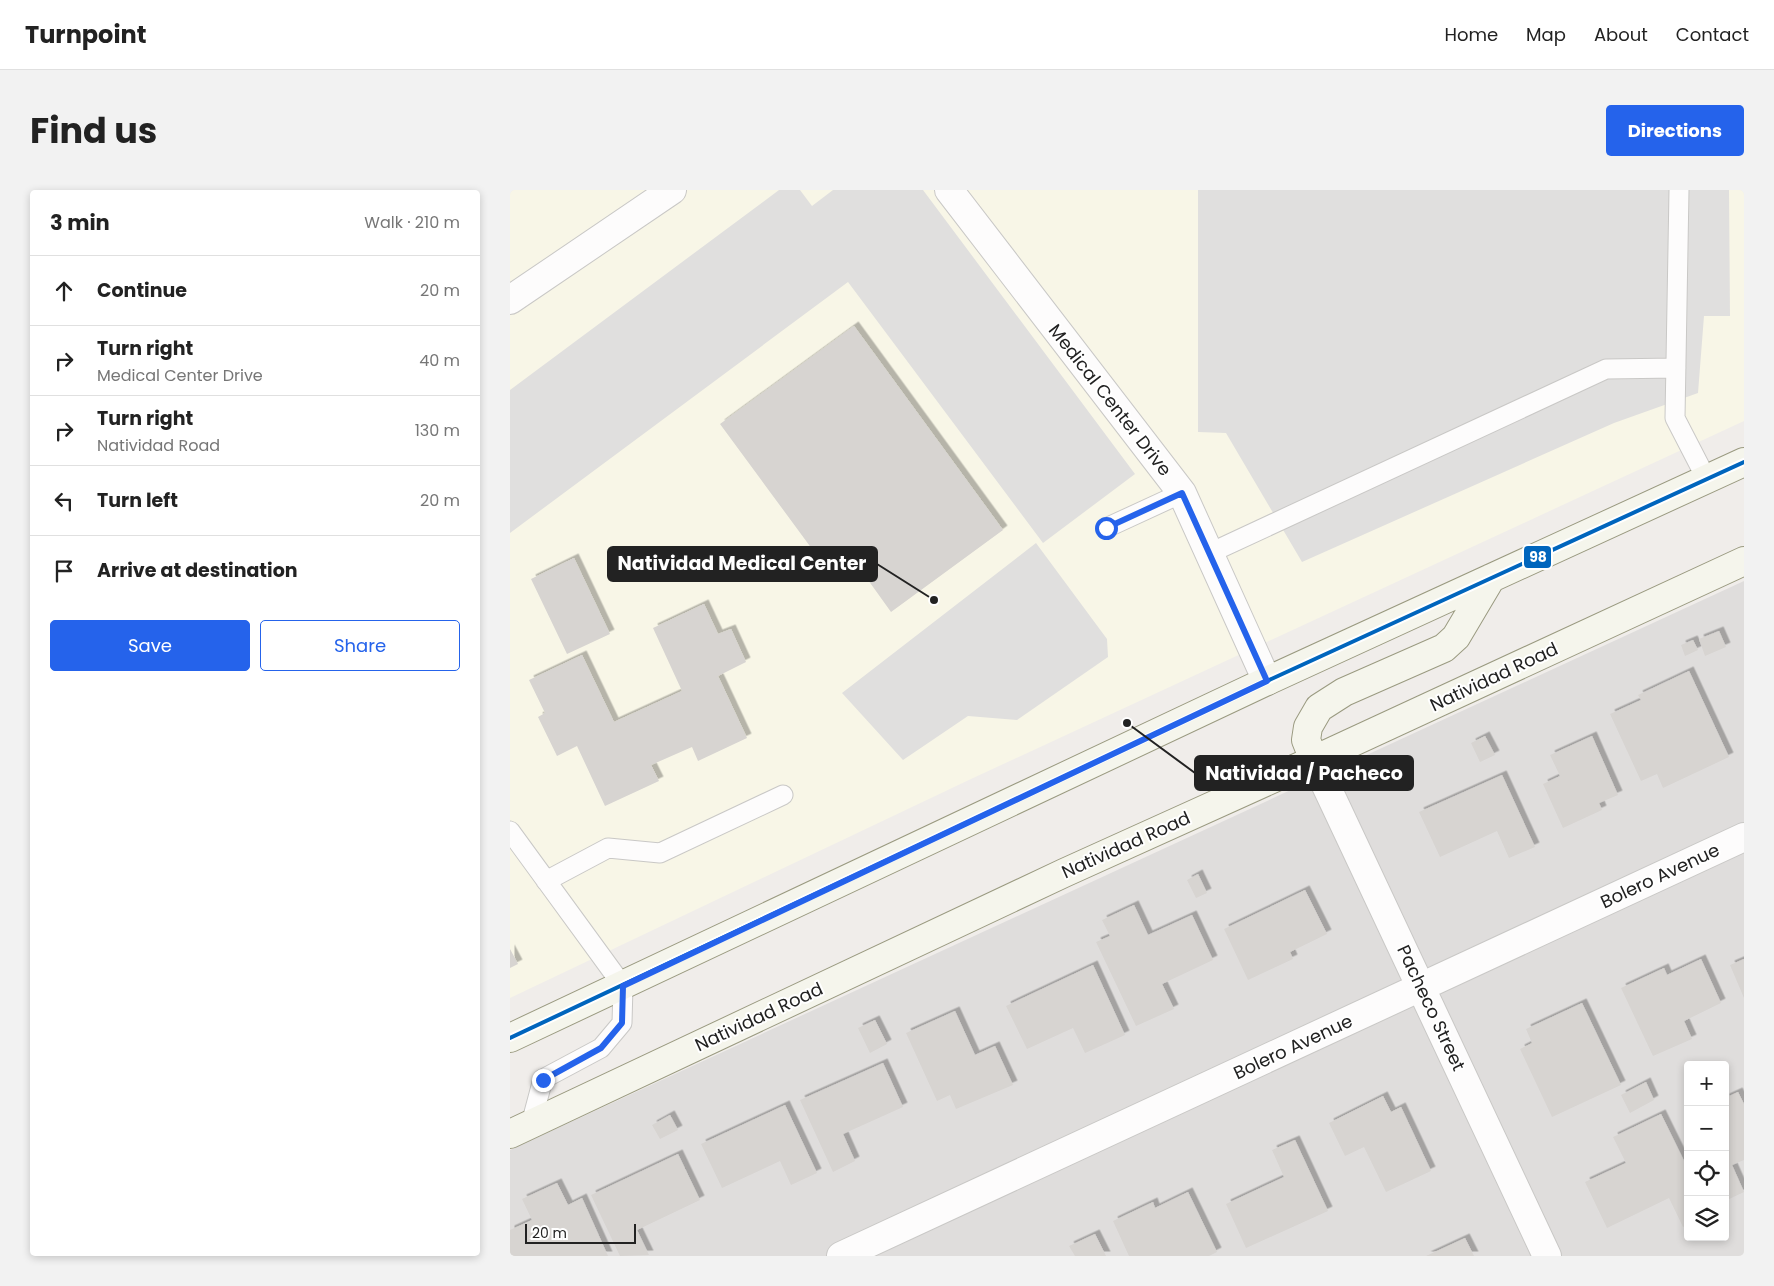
<!DOCTYPE html>
<meta charset="utf-8">
<style>
:root{--surface:#fff;--page:#f2f2f2;--text:#222;--muted:#767676;--line:#e0e0e0;--accent:#2563eb}
body{margin:0;font-family:Poppins,sans-serif;background:var(--page);color:var(--text)}
.controls{position:absolute;right:15px;bottom:15px;display:grid;overflow:hidden;border-radius:5px;box-shadow:0 2px 8px #0003}
.controls button{width:45px;height:45px;display:grid;place-items:center;padding:0;border:0;border-bottom:1px solid var(--line);background:var(--surface);color:var(--text);font:25px sans-serif}
.scale{position:absolute;left:15px;bottom:12px;width:111px;box-sizing:border-box;padding-left:5px;border:2px solid #222;border-top:0;font-size:14px;line-height:18px;white-space:nowrap;color:#222;-webkit-text-stroke:4px #fff;paint-order:stroke}
.stop{position:absolute;width:15px;height:15px;margin:-11px;border:4px solid #2563eb;border-radius:50%;background:#fff}
.stop.end{background:#2563eb;border-color:#fff;box-shadow:0 1px 5px #0008}
.list{margin:0;padding:0;list-style:none}
h2{display:flex;justify-content:space-between;align-items:center;height:65px;margin:0;padding:0 20px;font-size:21px}
h2 small{font-size:16px;font-weight:400;color:var(--muted)}
.list li{display:grid;grid-template-columns:32px 1fr auto;gap:15px;align-items:center;box-sizing:border-box;height:70px;padding:0 20px;border-top:1px solid var(--line)}
.list b{display:block;font-size:19px;white-space:nowrap}
.list p{margin:0;font-size:16px;white-space:nowrap;color:var(--muted)}
.list em{font-size:16px;font-style:normal;color:var(--muted)}
.actions{display:flex;gap:10px;padding:15px 20px}
.actions a{flex:1;padding:11px 0;border:1px solid var(--accent);border-radius:5px;text-align:center;font-size:18px;color:var(--accent)}
.actions .main{background:var(--accent);color:#fff}
.icon{flex:none;width:28px;height:28px;fill:none;stroke:currentColor;stroke-width:2;stroke-linecap:round;stroke-linejoin:round}
.map{position:relative;flex:none;width:1234px;height:1066px;overflow:hidden;border-radius:5px}
header{display:flex;align-items:center;gap:30px;box-sizing:border-box;height:70px;padding:0 25px;background:var(--surface);border-bottom:1px solid var(--line)}
header strong{font-size:24px}
nav{display:flex;gap:28px;margin-inline-start:auto;font-size:18px}
.intro{display:flex;align-items:center;justify-content:space-between;box-sizing:border-box;height:120px;padding:0 30px}
h1{margin:0;font-size:35px}
.button{padding:12px 22px;border-radius:5px;background:var(--accent);color:#fff;font-size:18px;font-weight:700}
main{display:flex;gap:30px;padding:0 30px}
aside{flex:1;background:var(--surface);border-radius:5px;box-shadow:0 2px 8px #0003}
.map>svg:first-child{display:block}
.residential{fill:#dfdddc;fill-rule:evenodd}
.education{fill:#f8f6e7}
.parking{fill:#e0dfde}
.building{fill:#d7d4d1;filter:url(#shadow)}
.lines{fill:none;stroke-linecap:round;stroke-linejoin:round}
.service-casing{stroke:#c9c8c6;stroke-width:21}
.minor-casing{stroke:#c9c8c6;stroke-width:30}
.secondary-casing{stroke:#9a9a80;stroke-width:30}
.service{stroke:#fdfcfc;stroke-width:19}
.minor{stroke:#fdfcfc;stroke-width:28}
.secondary{stroke:#f5f5ec;stroke-width:28}
.bus-1-casing{stroke:#fff;stroke-width:8}
.bus-1{stroke:#0065bd;stroke-width:4}
.route{stroke:#2563eb;stroke-width:6}
.labels{text-anchor:middle;stroke-width:4;stroke-linejoin:round;paint-order:stroke}
.street-label{font-size:18px;fill:#222;stroke:#fff}
.leader{fill:none;stroke:#222;stroke-width:2}
.callout-dot{fill:#222;stroke:#fff;stroke-width:2}
.callout{fill:#222;stroke:#222;stroke-width:2}
.callout-label{font-size:19px;text-anchor:middle;font-weight:bold;fill:#fff}
.line-badge{stroke:#fff;stroke-width:2}
.badge-label{font-size:14px;text-anchor:middle;font-weight:bold;fill:#fff}
</style>
<header>
<strong>Turnpoint</strong>
<nav><a>Home</a><a>Map</a><a>About</a><a>Contact</a></nav>
</header>
<div class="intro"><h1>Find us</h1><a class="button">Directions</a></div>
<main>
<aside>
<h2>3 min<small>Walk · 210 m</small></h2>
<ul class="list">
<li><svg class="icon" aria-label="ahead" viewBox="0 0 24 24"><path d="M12 20V5M6 11l6-6 6 6"/></svg><div><b>Continue</b></div><em>20 m</em></li>
<li><svg class="icon" aria-label="right" viewBox="0 0 24 24"><path d="M7 20v-9h11M14 6l5 5-5 5"/></svg><div><b>Turn right</b><p>Medical Center Drive</p></div><em>40 m</em></li>
<li><svg class="icon" aria-label="right" viewBox="0 0 24 24"><path d="M7 20v-9h11M14 6l5 5-5 5"/></svg><div><b>Turn right</b><p>Natividad Road</p></div><em>130 m</em></li>
<li><svg class="icon" aria-label="left" viewBox="0 0 24 24"><path d="M17 20v-9H6M10 6l-5 5 5 5"/></svg><div><b>Turn left</b></div><em>20 m</em></li>
<li><svg class="icon" aria-label="arrive" viewBox="0 0 24 24"><path d="M6 21V4h12l-3 4 3 4H6"/></svg><div><b>Arrive at destination</b></div></li>
</ul>
<div class="actions"><a class="main">Save</a><a>Share</a></div>
</aside>
<div class="map">
<svg width="1234" height="1066" viewBox="0 0 1234 1066">
<defs>
<filter id="shadow"><feDropShadow dx="4.5" dy="-4.5" stdDeviation="0" flood-color="#0004"/></filter>
</defs>
<rect width="100%" height="100%" fill="#f0edea"/>
<path class="residential" d="M1234,391V1066H0V960ZM1178,875H1215V1047H1178Z"/>
<path class="education" d="M0,0H1234V231L461,589L0,808Z"/>
<path class="parking" d="M269,0H290L302,16L323,0H413L625,284L533,353L338,92L0,343V200Z
M688,0H1219L1220,126H1194L1188,203L1104,233L792,372L716,243L688,242Z
M526,353L597,449L598,467L507,530L458,526L393,570L332,503Z"/>
<path class="building" d="M344,136L493,340L381,422L338,362L316,378L210,234Z
M64,368L100,444L57,464L21,389Z
M194,414L208,444L221,439L236,472L208,486L237,548L188,571L182,557L141,575L149,591L95,616L67,556L47,566L28,527L35,523L19,490L72,465L104,532L172,501L143,438Z
M1209,441L1216,457L1195,466L1189,449Z
M1183,450L1188,460L1175,466L1171,455Z
M1179,481L1219,567L1153,598L1147,584L1131,591L1100,524L1131,510L1128,505Z
M975,546L985,565L970,572L961,553Z
M1082,546L1108,605L1089,613L1092,620L1053,638L1033,594L1050,586L1040,565Z
M992,585L1025,657L999,668L987,641L930,667L909,622Z
M688,684L697,703L686,708L677,690Z
M795,700L817,744L780,762L783,769L738,790L714,739Z
M624,715L638,745L682,725L703,770L652,794L664,819L626,836L586,752L600,746L592,730Z
M0,759L8,774L0,778Z
M1191,769L1211,813L1174,831L1182,849L1143,866L1111,798L1154,778L1157,785Z
M1234,769V808L1220,775Z
M583,775L615,845L575,863L563,838L517,859L496,816Z
M1072,813L1111,895L1042,927L1010,859L1022,853L1016,839Z
M445,821L465,865L485,856L503,895L446,919L440,905L427,911L396,843Z
M365,830L377,854L360,863L348,838Z
M373,873L393,917L333,944L345,971L323,982L290,910Z
M1136,892L1144,910L1120,923L1111,905Z
M1228,902L1234,914V970L1222,975L1234,1002L1215,1011V908Z
M873,906L881,922L891,917L921,981L876,1002L854,957L835,966L819,933Z
M275,915L307,983L281,995L270,971L212,998L191,954Z
M1151,924L1178,979V1034L1173,1037L1159,1008L1097,1038L1075,992L1116,973L1103,947Z
M160,925L168,940L150,949L142,935Z
M785,950L818,1021L736,1058L716,1014L774,987L762,960Z
M168,964L190,1010L127,1040L139,1065L110,1066L81,1005Z
M47,993L58,1015L72,1008L98,1066H0V1040L22,1030L12,1009Z
M678,1002L707,1062L699,1066H619L603,1031L643,1012L645,1018Z
M585,1044L596,1066H565L559,1056Z
M955,1048L964,1066H916Z"/>
<g class="lines">
<g class="service-casing">
<path id="service" d="M1169,0L1165,228L1197,290
M596,338L672,303
M700,363L1096,179L1166,178
M0,641L113,796L112,833L91,858L33,889L21,934
M36,691L98,658L150,663L273,605"/>
</g>
<g class="minor-casing">
<path id="minor" d="M439,0L672,303L757,491
M0,110L162,0
M804,570L1037,1066
M331,1066L1234,647"/>
</g>
<g class="secondary-casing">
<path id="secondary" d="M804,570L796,550L798,537L809,518L834,502L934,458L946,447L981,388
M0,848L757,491L1234,272
M0,944L554,683L804,570L1234,371"/>
</g>
<use href="#service" class="service"/>
<use href="#minor" class="minor"/>
<use href="#secondary" class="secondary"/>
<g class="bus-1-casing">
<path id="bus-1" d="M0,848L757,491L1234,272"/>
</g>
<use href="#bus-1" class="bus-1"/>
</g>
<g class="lines">
<path class="route" d="M33,890L91,858L112,833L113,796L757,491L672,303L596,338"/>
</g>
<g class="labels">
<g class="street-label">
<text transform="translate(600 210) rotate(52)" y="6">Medical Center Drive</text>
<text transform="translate(984 487) rotate(-25)" y="6">Natividad Road</text>
<text transform="translate(616 655) rotate(-24)" y="6">Natividad Road</text>
<text transform="translate(1150 686) rotate(-25)" y="6">Bolero Avenue</text>
<text transform="translate(921 818) rotate(65)" y="6">Pacheco Street</text>
<text transform="translate(249 827) rotate(-25)" y="6">Natividad Road</text>
<text transform="translate(783 857) rotate(-25)" y="6">Bolero Avenue</text>
</g>
</g>
<path class="leader" d="M424 410L367 374M617 533L685 583"/>
<g class="callout-dot">
<circle cx="424" cy="410" r="5"/>
<circle cx="617" cy="533" r="5"/>
</g>
<g class="callout">
<rect x="98" y="357" width="269" height="34" rx="5"/>
<rect x="685" y="566" width="218" height="34" rx="5"/>
</g>
<g class="callout-label">
<text x="232" y="380">Natividad Medical Center</text>
<text x="794" y="590">Natividad / Pacheco</text>
</g>
<rect class="line-badge" x="1013" y="355" width="29" height="24" rx="5" fill="#0065bd"/>
<g class="badge-label">
<text x="1028" y="372">98</text>
</g>
</svg>
<div class="controls">
<button>+</button>
<button>−</button>
<button><svg class="icon" aria-label="locate" viewBox="0 0 24 24"><circle cx="12" cy="12" r="6"/><path d="M12 2v4M12 18v4M2 12h4M18 12h4"/></svg></button>
<button><svg class="icon" aria-label="layers" viewBox="0 0 24 24"><path d="M12 4l9 5-9 5-9-5zM3 14l9 5 9-5"/></svg></button>
</div>
<div class="scale">20 m</div>
<div class="stop" style="left:596px;top:338px"></div>
<div class="stop end" style="left:33px;top:890px"></div>
</div>
</main>
